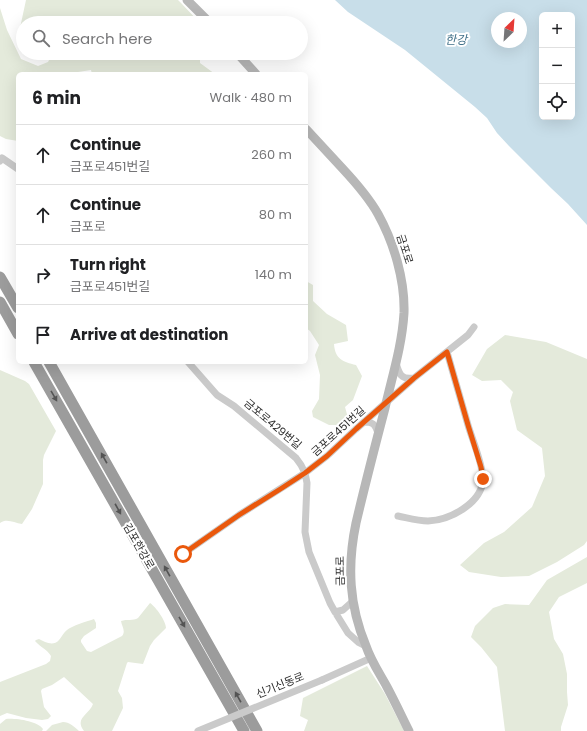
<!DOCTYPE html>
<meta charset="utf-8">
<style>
:root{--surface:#fff;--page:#f2f2f2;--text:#202124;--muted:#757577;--line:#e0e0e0}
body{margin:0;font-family:Poppins,"Noto Sans KR",sans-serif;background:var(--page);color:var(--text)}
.controls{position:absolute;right:12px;top:12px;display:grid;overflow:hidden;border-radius:6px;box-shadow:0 4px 16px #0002}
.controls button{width:36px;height:36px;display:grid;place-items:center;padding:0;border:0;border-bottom:1px solid var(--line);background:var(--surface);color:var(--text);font:20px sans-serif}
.compass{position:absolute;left:491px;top:12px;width:36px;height:36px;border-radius:50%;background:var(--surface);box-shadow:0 4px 16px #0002;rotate:25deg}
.stop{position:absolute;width:12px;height:12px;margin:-9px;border:3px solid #ea580c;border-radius:50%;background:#fff}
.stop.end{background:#ea580c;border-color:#fff;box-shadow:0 1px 4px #0008}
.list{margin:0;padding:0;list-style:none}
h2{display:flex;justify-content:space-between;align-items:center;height:52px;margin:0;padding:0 16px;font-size:17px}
h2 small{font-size:13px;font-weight:400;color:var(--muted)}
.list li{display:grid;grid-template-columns:26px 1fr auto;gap:12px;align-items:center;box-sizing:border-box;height:60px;padding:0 16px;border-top:1px solid var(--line)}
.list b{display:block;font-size:15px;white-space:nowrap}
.list p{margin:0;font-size:13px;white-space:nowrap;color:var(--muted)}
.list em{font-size:13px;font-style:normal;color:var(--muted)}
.icon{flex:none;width:22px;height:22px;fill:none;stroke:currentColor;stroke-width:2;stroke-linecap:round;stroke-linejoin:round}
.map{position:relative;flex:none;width:587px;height:731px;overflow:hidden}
.search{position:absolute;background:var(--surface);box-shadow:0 4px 16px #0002;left:16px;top:16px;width:292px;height:44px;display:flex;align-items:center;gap:10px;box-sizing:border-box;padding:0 14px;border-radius:22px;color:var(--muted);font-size:15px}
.panel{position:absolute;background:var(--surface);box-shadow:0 4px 16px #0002;left:16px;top:72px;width:292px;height:292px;border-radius:6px}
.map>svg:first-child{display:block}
.green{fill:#e4eadb}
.water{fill:#c8dee9;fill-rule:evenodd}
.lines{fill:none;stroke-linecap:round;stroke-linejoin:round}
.minor{stroke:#cacaca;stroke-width:7}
.secondary{stroke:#b7b7b7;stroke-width:9}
.trunk{stroke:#9c9c9c;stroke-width:11}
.minor-bridge{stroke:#cacaca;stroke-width:7}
.oneway{fill:#545454}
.route{stroke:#ea580c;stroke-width:5}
.labels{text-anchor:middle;stroke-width:4;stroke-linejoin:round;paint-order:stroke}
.street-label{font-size:11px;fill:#2d2d2d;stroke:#fff}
.water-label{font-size:12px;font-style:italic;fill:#417189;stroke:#fff}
</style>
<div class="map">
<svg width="587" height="731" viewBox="0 0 587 731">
<rect width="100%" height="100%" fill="#fff"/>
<path class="green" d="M26,0H178L182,4L200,23H23V32L20,28Z
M0,8L7,30L21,59L38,66L48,62L51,56L47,53H200V63L215,74H92L91,70L78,72L74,74H18V141L6,139L0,136Z
M306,281L313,285V301L327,314L346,325L348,341L334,344C335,359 343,362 356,365L362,376L353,400L345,407L348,418L342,425H329L313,417L312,411L319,399L320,375L315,355L319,345L310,331L306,328Z
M505,335L546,342L587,359V541L584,545L557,562L529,576L501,577L469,572L460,565L484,543L504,532L532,507L545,476L542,448L517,430L510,401L513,392L501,380L482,381L472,375L487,349Z
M0,370L25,381L29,384L56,431L44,455L43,460V484L32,509L22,524C14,523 7,518 0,523Z
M587,557V583L559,597L549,612L554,639L563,654L567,674V692L568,705L561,727V731H505L497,667L481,647L471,637L475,626L493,608L505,604L529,605L547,580Z
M150,603C156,607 166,621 166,628L154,640L150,646L143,664L128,662L127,663L118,691L122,698L123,708L112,731H84C74,718 89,715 93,704L64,677L52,685L42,689L41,691L44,707L51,716L48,719L42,720L26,718L7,713L0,716V682L46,664L50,661L51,656C47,649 41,648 35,641L36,640L39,639C45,642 53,647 59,640C62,637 63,633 67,630C71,626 88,621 94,619L96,623V628L84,636L81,640V642L87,651L91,652L122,636C126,631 122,627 121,621C127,619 133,621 138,618Z
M367,666L385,694L404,731H304L308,720L300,716L303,698Z
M6,719C15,718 38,721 43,729L42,731H0V724Z
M63,722C69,722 75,727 79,731H46L52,725Z"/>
<path class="water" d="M335,0H587V225L568,204L551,188L509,146L497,133L487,118L475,107L405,50L348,12ZM542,15H572V117H542ZM497,18H521V42H497Z"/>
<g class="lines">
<path class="minor" d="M0,161L2,158L18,169
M188,362L217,395L234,406L296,458L301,465L305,473L307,483L305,532L309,552L330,603L335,612L348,633L358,642L366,646
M396,363C399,374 401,380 414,378
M364,422C373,422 375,424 378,433
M398,516C408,518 418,521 428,521C450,520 480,504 483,481C484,467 472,439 468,425C461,401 454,376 447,352
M183,554L239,515L305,473L327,456L356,429L414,378L468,335L474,327
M335,612L343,610L353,601
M322,680L371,658"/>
<path class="secondary" d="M187,0L210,23
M237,53L256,74
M306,129C318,142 331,156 343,169C356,183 369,198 378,214C394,243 405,280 404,313C402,346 392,377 385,408C375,446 365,485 356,523C347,566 349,605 366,646C371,661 380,674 387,687C395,702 402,717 409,731"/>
<path class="trunk" d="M0,277L18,308
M0,302L18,334
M34,362L244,731
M49,362L257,731"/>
<path class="minor-bridge" d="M198,731L322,680"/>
</g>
<defs><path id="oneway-solid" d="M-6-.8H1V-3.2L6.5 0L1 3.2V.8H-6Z"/></defs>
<g class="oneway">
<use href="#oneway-solid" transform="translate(54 396) rotate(60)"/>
<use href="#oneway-solid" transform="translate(104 458) rotate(-119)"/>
<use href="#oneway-solid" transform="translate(118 509) rotate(61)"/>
<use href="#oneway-solid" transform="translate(167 571) rotate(-119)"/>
<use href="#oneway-solid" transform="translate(182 622) rotate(60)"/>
<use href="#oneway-solid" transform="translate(238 697) rotate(-119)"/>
</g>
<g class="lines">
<path class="route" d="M183,554L239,515L282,488L305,473L327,456L356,429L414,378L447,352L468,425L481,467L483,479"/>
</g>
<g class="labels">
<g class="street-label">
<text transform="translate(405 249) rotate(72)" y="4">금포로</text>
<text transform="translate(273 424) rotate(40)" y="4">금포로429번길</text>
<text transform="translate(338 431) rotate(-42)" y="4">금포로451번길</text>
<text transform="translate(139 546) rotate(60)" y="4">김포한강로</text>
<text transform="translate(340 571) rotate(-91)" y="4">금포로</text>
<text transform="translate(280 685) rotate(-22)" y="4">신기신동로</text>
</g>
<g class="water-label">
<text x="456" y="44">한강</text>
</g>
</g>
</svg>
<div class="controls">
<button>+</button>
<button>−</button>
<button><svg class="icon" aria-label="locate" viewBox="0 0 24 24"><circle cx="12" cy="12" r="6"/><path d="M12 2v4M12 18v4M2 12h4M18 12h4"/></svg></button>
</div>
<svg class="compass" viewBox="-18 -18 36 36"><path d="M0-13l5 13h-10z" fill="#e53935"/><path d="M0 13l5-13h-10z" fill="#757577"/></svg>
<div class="stop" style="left:183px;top:554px"></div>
<div class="stop end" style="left:483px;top:479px"></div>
<div class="search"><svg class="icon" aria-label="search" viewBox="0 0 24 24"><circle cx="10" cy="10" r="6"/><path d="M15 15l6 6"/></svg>Search here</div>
<section class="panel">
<h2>6 min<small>Walk · 480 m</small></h2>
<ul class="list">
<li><svg class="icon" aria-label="ahead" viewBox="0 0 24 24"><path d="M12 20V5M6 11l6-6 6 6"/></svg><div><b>Continue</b><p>금포로451번길</p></div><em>260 m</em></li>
<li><svg class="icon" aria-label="ahead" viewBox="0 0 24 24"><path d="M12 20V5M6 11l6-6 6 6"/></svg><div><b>Continue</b><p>금포로</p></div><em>80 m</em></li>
<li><svg class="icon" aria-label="right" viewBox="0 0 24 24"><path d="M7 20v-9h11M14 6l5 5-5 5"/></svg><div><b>Turn right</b><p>금포로451번길</p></div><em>140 m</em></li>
<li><svg class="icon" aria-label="arrive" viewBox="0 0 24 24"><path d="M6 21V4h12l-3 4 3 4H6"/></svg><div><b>Arrive at destination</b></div></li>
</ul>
</section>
</div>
